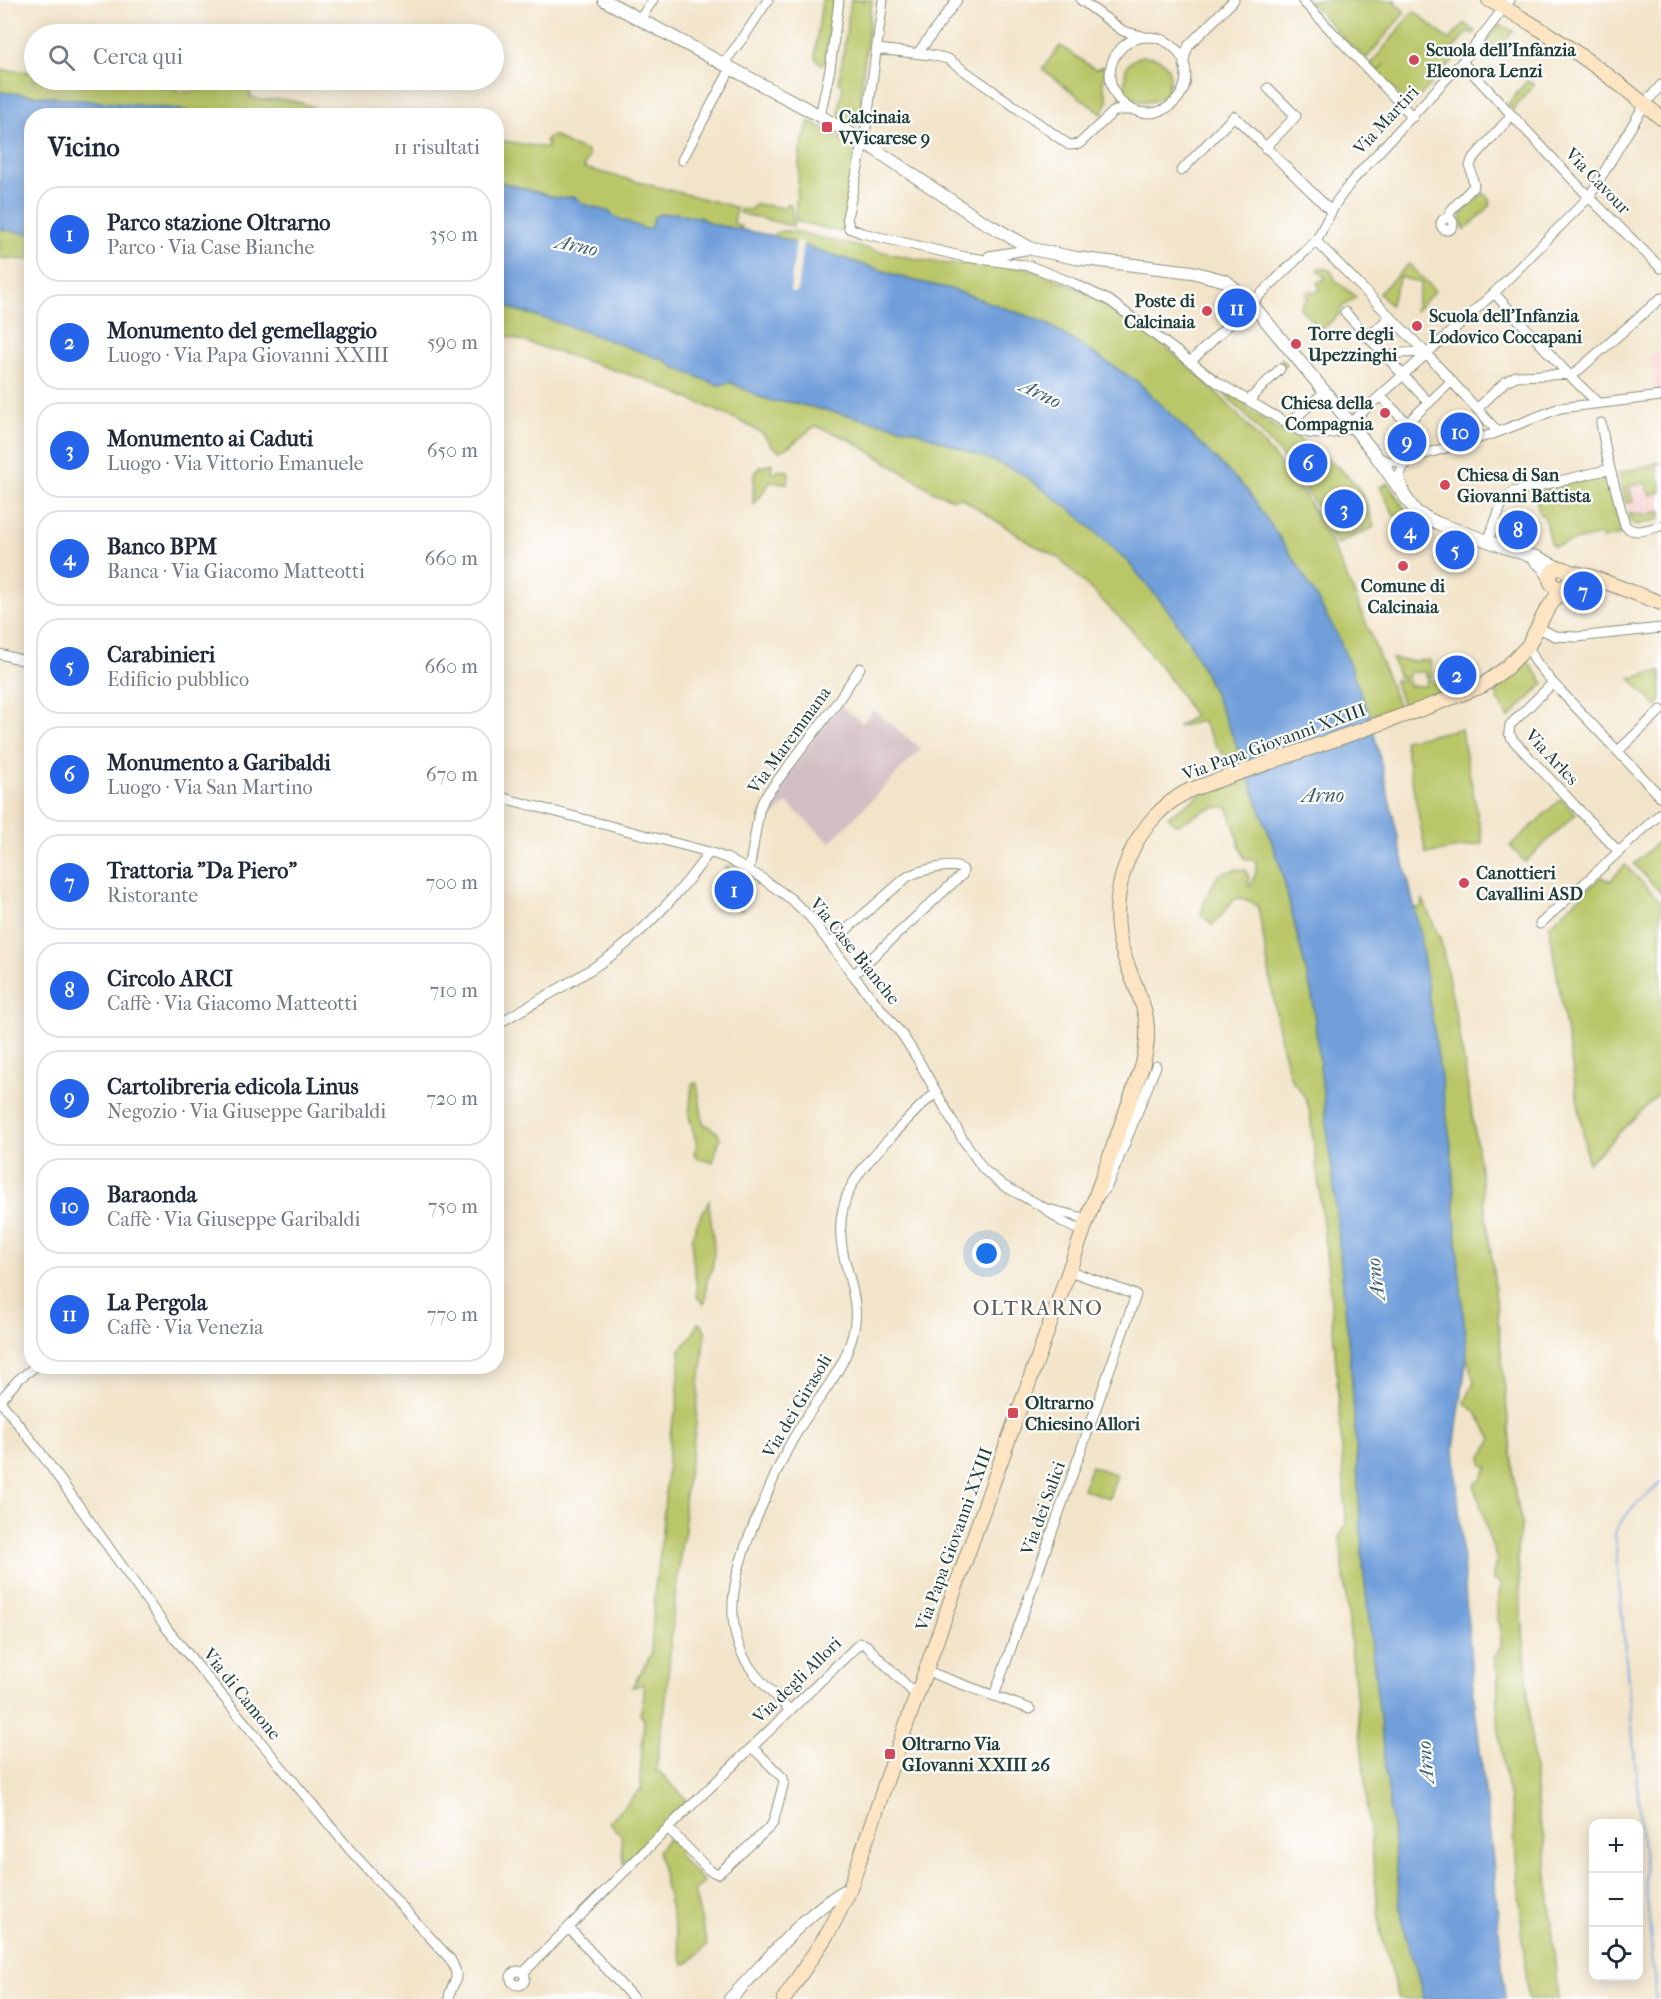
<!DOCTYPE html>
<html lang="it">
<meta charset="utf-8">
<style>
:root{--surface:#fff;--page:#f2f2f3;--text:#1f2937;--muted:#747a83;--line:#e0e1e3;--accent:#2563eb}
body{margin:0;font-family:"IM FELL French Canon",serif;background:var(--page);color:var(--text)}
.controls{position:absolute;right:18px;bottom:18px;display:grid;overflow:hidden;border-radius:12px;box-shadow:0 3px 15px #0003}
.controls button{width:54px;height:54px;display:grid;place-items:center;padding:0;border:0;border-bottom:2px solid var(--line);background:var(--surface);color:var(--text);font:30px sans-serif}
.you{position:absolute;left:987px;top:1254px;width:21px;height:21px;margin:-15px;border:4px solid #fff;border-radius:50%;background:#1a73e8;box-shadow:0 0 0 9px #1a73e833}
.badge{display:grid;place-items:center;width:39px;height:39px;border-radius:50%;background:var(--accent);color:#fff;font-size:20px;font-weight:700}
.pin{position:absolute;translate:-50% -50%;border:3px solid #fff;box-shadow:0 2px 6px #0006}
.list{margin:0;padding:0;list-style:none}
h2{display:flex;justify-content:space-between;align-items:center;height:78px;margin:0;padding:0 24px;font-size:26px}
h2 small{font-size:20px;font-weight:400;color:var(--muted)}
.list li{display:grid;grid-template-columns:39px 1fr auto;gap:18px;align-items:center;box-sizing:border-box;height:96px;margin:0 12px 12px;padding:0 12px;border:2px solid var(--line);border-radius:24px}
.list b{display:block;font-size:22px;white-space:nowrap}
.list p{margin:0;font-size:20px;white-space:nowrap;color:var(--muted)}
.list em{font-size:20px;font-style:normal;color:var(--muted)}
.icon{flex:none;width:33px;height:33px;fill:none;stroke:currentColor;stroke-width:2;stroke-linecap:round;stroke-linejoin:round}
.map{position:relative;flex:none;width:1661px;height:1999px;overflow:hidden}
.search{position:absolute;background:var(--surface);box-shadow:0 3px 15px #0003;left:24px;top:24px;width:480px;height:66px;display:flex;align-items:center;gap:15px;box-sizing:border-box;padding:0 21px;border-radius:33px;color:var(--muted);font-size:22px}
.panel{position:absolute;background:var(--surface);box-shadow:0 3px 15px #0003;left:24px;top:108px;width:480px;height:1266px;border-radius:24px}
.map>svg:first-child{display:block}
.built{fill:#f7d0cd}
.industrial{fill:#d2bec3}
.green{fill:#bac769;stroke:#6c824e;stroke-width:1.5}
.water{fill:#719fda;stroke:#486e87;stroke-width:1.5}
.pier{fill:#f2e4c9}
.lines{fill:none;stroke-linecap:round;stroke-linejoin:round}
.stream{stroke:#719fda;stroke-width:2}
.minor-tunnel{stroke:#c8c3ab;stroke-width:9;stroke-dasharray:9 4.5;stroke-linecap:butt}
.minor-casing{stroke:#88907e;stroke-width:11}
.tertiary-casing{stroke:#88907e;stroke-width:14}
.secondary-casing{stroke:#88907e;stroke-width:16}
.minor{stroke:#fff;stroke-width:9}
.tertiary{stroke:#fff;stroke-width:12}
.secondary{stroke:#fde5c4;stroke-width:14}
.poi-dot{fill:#d1495b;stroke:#fff;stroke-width:2}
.labels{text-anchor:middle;stroke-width:4.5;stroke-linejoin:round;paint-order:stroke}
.poi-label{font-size:18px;font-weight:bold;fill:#1f3d34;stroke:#fff;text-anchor:start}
.street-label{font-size:18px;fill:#1f3d34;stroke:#fff}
.water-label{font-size:20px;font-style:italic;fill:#3c5f6e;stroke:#fff}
.quarter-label{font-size:21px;letter-spacing:1.5px;fill:#5d5d56;stroke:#fff}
</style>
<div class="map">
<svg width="1661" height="1999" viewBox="0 0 1661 1999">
<rect width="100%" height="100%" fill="#fff"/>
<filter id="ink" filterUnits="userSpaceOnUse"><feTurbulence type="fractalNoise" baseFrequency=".0167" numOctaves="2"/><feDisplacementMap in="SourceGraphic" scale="12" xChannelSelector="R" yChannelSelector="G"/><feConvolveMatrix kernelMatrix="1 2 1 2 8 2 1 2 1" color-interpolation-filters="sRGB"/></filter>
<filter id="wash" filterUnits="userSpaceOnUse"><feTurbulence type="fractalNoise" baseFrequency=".008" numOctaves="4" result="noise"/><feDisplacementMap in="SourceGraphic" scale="24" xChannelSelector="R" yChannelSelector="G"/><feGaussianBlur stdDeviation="1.35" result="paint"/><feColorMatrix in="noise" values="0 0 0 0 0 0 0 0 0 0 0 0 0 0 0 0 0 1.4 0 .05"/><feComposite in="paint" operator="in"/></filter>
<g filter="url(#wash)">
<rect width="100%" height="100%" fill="#f2e4c9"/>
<path class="built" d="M1661,352V391L1656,392L1650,354Z
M1661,462V519L1636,525L1632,523L1619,473Z"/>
<path class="industrial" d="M840,705L863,723L873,709L921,749L830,843L787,803L764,825L769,798Z"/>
<path class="green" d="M822,0H834L826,63L821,64L816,59L815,54Z
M851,0H872L860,97L865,98L860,123L851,127C832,123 841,101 843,87L839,82Z
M1308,0H1396L1395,3L1405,12L1366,59L1346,41Z
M1414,11L1449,40L1465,23L1476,32L1473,34L1469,31L1452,50L1458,55L1411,106L1378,73L1385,64L1377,72L1370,65Z
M1499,25L1513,31L1495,53L1490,50L1492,47L1485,42Z
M1060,46L1095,69L1105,66L1103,84L1108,101L1102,114L1042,69Z
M1142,56C1185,53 1175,115 1135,99L1133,104H1126L1120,98L1121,93H1124C1129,76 1117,65 1142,56Z
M0,70L34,72V80C64,80 94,77 123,80C135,80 148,83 159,85C173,88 181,93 195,91L202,83L209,82V80H228L250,85V96C265,104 272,97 287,100C294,101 303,103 310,106C318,110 322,115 331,108L339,110L346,115H203L199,113L174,109L0,92Z
M1527,81L1534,84L1513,110L1508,104Z
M809,121C822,128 839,135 850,145C862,156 846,215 842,232L795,221L800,150Z
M555,136L570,145L587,151L589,156L584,168L728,205L736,208L734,223L742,227L740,230L711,224L699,217L687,216L677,213L654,218L650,229H645L612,216L610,213L582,204L575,197L557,198L497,181L496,140L547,148L548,145L545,141L549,137Z
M1483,193L1491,201L1489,203L1491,205L1464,231L1461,214Z
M787,203L791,205L793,226L739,213L740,209L749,210L757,204L784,208Z
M0,229L31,234V260L0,258Z
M783,231H793C844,243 896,257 948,264C954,265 960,263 966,263C989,263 1011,263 1033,270C1126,301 1214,382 1274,457C1284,469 1296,482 1305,496C1345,561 1370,635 1399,707L1370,716L1138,382L1044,322L951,289L912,280L774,236L775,233Z
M1409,264L1435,291L1415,311L1421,283L1400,277L1390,305L1379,293Z
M1320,267L1331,271L1336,281L1356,297L1341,308L1340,313L1322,330L1299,307L1308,298L1306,295L1309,291L1317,292L1320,289L1317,283L1326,278L1318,270Z
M496,304L566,325L665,360L676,368L713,383L720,385L729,382L772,401L789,402L913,430L994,461L1021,473L1076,514L1128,562L1169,610L1187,638L1205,673L1237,746L1236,762C1219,758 1211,735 1202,721L1177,727L1194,716L1171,680L1129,627L1058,557L1032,544L960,497L953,499L935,492L851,440L816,426C803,433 795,445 780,451L773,447L762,433L738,420L646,380L497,333Z
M1218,387L1246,402L1245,407L1281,431L1283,425C1305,448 1341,464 1358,488C1366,500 1370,514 1374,527L1336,545C1324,521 1312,497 1296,475C1273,443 1245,415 1218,387Z
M1661,462L1656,465L1661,483V492L1651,495L1650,492H1648L1645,482L1629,486L1633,502L1626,503L1619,473Z
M772,463L771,472L777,473L778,470L788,471L789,474L788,483L770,482L755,504H753L754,476L760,466L763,467Z
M1607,475L1621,535L1602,539L1600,535L1554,546L1550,542L1544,515H1540L1534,491Z
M1388,483L1406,511L1395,517L1380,487Z
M1661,511V519L1636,525L1630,521L1628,513L1630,512L1631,515L1642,513L1643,516Z
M1523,655L1544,683L1509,718C1505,712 1498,703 1497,696C1495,679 1512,666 1523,655Z
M1392,659L1413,661L1430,660L1432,676L1426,677V672H1409V677H1399Z
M1661,671V701L1656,706L1630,678Z
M1433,679L1435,684L1441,683L1444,692L1403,705L1394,680H1409V686H1426V680Z
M1461,729L1483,844L1426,854L1404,740Z
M1248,775L1280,865L1312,995L1333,1180L1352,1380L1363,1566L1403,1926C1409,1951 1419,1974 1423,1999H1398L1380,1929L1340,1538L1346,1523C1339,1384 1328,1246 1309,1108L1305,1097L1291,1079L1282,1048L1258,906C1228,885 1232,911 1212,925L1201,915L1203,905L1218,875L1236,869L1246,870L1249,879L1248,883L1250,887L1256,872V861L1244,858L1228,808C1210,802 1192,819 1177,825L1168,816L1208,790Z
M1561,799L1576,814L1525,862L1510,846Z
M1661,839V893L1634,864Z
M1625,865L1661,902V1092L1588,1163L1549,926L1601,877L1610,881Z
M726,866L747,876L742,911L722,903Z
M1423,900L1440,939L1445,961L1460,1036L1476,1140L1492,1260L1516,1500L1522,1523L1517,1545L1521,1605L1533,1758L1539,1821L1545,1839L1558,1999H1528L1512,1809L1504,1772L1498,1721V1676L1494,1658L1501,1646L1500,1625L1497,1618V1603L1501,1584L1493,1580C1492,1571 1495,1569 1496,1561C1497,1552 1489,1542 1488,1533C1484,1517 1481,1502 1474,1486L1476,1481L1481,1479L1488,1467L1483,1465L1481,1459L1492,1439L1476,1412L1465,1403L1474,1381L1466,1354L1457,1244L1451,1146L1413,906L1417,909L1420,908Z
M697,1083L703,1123L717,1132L720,1137L713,1162L699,1159L694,1154L697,1145L689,1116L692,1084Z
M709,1201C710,1224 718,1250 711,1272C710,1274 708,1279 707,1281C705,1289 707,1296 704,1304L697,1297C698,1275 688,1254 694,1231C697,1221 704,1211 709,1201Z
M698,1323L701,1324L706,1332L703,1346V1363L699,1381L696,1425L684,1501L685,1531L682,1542L675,1598L665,1709L661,1728L656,1772L659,1771L687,1800L623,1864L621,1835L609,1822L642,1788L640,1779L644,1720L640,1714L644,1698V1684L632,1687L651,1655L655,1586L660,1555L671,1427L677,1409L680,1350L693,1334Z
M1091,1466L1117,1475L1109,1498L1083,1489Z
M669,1838L679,1850V1856L704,1882L694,1891L707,1945L690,1962L683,1965L658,1851Z"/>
<path class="water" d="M0,92L174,109L199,113L203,115L32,116L31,234L0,229Z
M496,181L557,198L575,197L583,204L610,212L612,216L645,229H650L654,217L660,214L677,213L687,216L699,217L711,224L774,236L911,280L951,289L1044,322L1138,382L1247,490L1298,565L1338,636L1370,716L1419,928L1451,1146L1457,1244L1467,1356L1454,1448L1473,1689L1494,1870L1505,1999H1423C1419,1974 1409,1951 1403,1926L1363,1566L1352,1380L1333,1180L1312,995L1280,865L1240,753L1205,673L1187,638L1168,610L1128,562L1076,514L1021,473L994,461L913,430L789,402L772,401L760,397L730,382L720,385L713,383L676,368L664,360L566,325L497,304Z"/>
<path class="pier" d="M796,240L803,242L797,292H790Z"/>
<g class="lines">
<path class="stream" d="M1656,1999L1615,1536C1616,1518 1647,1496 1661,1483"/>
</g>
</g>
<g filter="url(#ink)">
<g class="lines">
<path class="minor-tunnel" d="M1280,369L1289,361"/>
<g class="minor-casing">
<path id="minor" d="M883,0L865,135L847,217L849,228L862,233L965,257L1030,266L1073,283L1110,301L1217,382L1300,431C1317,436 1338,435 1352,426
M1081,0L1123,31L1142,36
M1302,0L1413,117
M640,19L653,0
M1110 75a38 38 0 1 1 76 0a38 38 0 1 1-76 0Z
M877,49L931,55L948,59L1069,145L1079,144L1113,112L1119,110H1133
M918,53L957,0
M1462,62L1589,197L1661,268
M723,64L743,38L768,0
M1184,65L1185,55L1189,45L1234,0
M820,116L830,69L839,0
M1265,148L1296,116L1268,88
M682,160L731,68
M1181,171L1234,116L1331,211
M1441 224a6 6 0 1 1 12 0a6 6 0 1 1-12 0Z
M1447,218L1452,209L1474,186L1470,166L1472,160L1512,115
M1316,241L1425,352L1498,432
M989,256L1032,249
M1494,293L1568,374L1598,403
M1345,312L1429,403
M1368,337L1390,317
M1386,357L1401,353L1425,352
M1190,362L1316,241L1337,201L1352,181L1462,62L1510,0
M1380,396L1407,423L1452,381
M1249,400L1280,369
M1478,408L1505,382L1516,376L1574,374L1661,298
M1350,423L1494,293L1589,197L1645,104L1661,85
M1601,423L1607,457L1625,525C1633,536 1649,529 1661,526
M1288,424L1325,392
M1377,457L1387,461L1398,462L1493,434L1560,408L1661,396
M1404,490L1399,477L1403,467L1410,460
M1488,541L1503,501L1513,492L1610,469
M1539,628L1555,636L1577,637L1661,628
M1528,646L1536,662L1553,683L1661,797
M0,654L32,663
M1553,683L1510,725L1509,733L1513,740L1619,852
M1618,751L1661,710
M496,796L709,852L726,858L760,877L791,899L810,917L853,975L903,1036L917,1058L962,1138L984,1170L1004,1186L1043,1207L1061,1221L1074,1228H1085
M749,871L759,811L764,798L833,708L860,668
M1540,924L1661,813
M831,943L907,877C917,871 954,861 963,870L962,875L956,880L853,975
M496,1025C536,1001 578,980 615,953C646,929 688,884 709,852
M1100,1195L1107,1186L1117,1163L1156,1066
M1048,1209L1088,1219
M0,1400L19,1379L36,1366
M0,1401L38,1449L168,1630L351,1851L450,1959C464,1983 450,1981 449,1999
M926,1671L1030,1709
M994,1696L1136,1295L1070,1271
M790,1710C778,1699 766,1687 755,1674C715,1625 737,1563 759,1512C771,1486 781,1458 796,1434C814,1402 840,1377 851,1341C862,1308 850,1284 843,1253C832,1198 859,1170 894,1134C907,1120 920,1105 936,1093
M668,1828L709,1870L718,1874L770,1827L773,1823L784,1782L783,1778L752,1747
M569,1928L634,1999
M511 1978a7 7 0 1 1 14 0a7 7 0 1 1-14 0Z
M523,1973L668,1828L860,1643L866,1645L917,1696"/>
</g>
<g class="tertiary-casing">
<path id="tertiary" d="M604,0L820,116L864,142L977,218L1032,249L1076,258L1192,272L1226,281L1251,303L1325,392L1374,453L1416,512L1437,523L1527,555L1537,557L1557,567
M1536,561L1543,567L1549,576
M730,1999C765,1964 806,1910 850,1888"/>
</g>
<g class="secondary-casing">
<path id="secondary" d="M1489,0C1551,32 1608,73 1661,118
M1550 578a10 10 0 1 1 20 0a10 10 0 1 1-20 0Z
M1567,571L1592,577L1661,603
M784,1999L830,1930L848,1894L889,1773L1142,1067C1157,1013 1136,997 1122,949C1105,889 1134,818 1190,790L1419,710L1482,686L1506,668L1528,646L1545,613L1562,588"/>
</g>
<use href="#minor" class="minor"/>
<use href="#tertiary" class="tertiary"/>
<use href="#secondary" class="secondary"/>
</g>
</g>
<g class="poi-dot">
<circle cx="1414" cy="60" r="6"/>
<rect x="821" y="121" width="12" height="12" rx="3"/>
<circle cx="1207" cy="311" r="6"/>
<circle cx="1417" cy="326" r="6"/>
<circle cx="1296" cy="344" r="6"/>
<circle cx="1385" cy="413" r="6"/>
<circle cx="1445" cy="485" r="6"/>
<circle cx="1403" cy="566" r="6"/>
<circle cx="1464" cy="883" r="6"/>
<rect x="1007" y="1407" width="12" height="12" rx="3"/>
<rect x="884" y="1748" width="12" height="12" rx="3"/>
</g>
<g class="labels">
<g class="poi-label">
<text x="1426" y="56">Scuola dell'Infanzia<tspan x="1426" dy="21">Eleonora Lenzi</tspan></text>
<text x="839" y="123">Calcinaia<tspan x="839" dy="21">V.Vicarese 9</tspan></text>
<text x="1195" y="307" text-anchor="end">Poste di<tspan x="1195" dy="21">Calcinaia</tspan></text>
<text x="1429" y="322">Scuola dell'Infanzia<tspan x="1429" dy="21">Lodovico Coccapani</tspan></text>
<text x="1308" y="340">Torre degli<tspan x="1308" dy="21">Upezzinghi</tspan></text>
<text x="1373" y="409" text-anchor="end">Chiesa della<tspan x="1373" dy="21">Compagnia</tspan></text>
<text x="1457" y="481">Chiesa di San<tspan x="1457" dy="21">Giovanni Battista</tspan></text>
<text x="1403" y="592" text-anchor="middle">Comune di<tspan x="1403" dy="21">Calcinaia</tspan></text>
<text x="1476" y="879">Canottieri<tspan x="1476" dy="21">Cavallini ASD</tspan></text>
<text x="1025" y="1409">Oltrarno<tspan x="1025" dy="21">Chiesino Allori</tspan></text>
<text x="902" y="1750">Oltrarno Via<tspan x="902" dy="21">GIovanni XXIII 26</tspan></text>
</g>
<g class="street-label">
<text transform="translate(1386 120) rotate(-47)" y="6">Via Martiri</text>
<text transform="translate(1598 181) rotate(46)" y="6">Via Cavour</text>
<text transform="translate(789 740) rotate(-54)" y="6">Via Maremmana</text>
<text transform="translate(1274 742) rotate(-20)" y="6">Via Papa Giovanni XXIII</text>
<text transform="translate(1552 757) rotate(47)" y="6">Via Arles</text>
<text transform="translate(855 951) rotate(51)" y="6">Via Case Bianche</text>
<text transform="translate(797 1406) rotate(-59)" y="6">Via dei Girasoli</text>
<text transform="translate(1043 1508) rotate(-70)" y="6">Via dei Salici</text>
<text transform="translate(954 1539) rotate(-70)" y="6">Via Papa Giovanni XXIII</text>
<text transform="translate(797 1680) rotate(-44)" y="6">Via degli Allori</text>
<text transform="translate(242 1694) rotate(51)" y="6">Via di Camone</text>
</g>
<g class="water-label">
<text transform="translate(577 245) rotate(12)" y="7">Arno</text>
<text transform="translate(1041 393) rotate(26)" y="7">Arno</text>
<text x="1323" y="802">Arno</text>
<text transform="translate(1375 1279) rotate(-97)" y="7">Arno</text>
<text transform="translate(1425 1762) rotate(-94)" y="7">Arno</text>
</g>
<g class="quarter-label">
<text x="1038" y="1315">OLTRARNO</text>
</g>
</g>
</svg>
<div class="controls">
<button>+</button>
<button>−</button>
<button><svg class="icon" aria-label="locate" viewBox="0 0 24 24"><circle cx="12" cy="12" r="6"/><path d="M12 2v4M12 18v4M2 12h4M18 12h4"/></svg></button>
</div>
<div class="you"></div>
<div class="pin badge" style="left:734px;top:890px">1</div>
<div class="pin badge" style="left:1457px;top:675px">2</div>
<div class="pin badge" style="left:1344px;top:509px">3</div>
<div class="pin badge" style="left:1410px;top:531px">4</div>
<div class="pin badge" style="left:1455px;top:550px">5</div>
<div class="pin badge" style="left:1308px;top:463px">6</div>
<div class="pin badge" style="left:1583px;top:591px">7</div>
<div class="pin badge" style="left:1518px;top:530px">8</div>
<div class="pin badge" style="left:1407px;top:442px">9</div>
<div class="pin badge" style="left:1460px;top:432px">10</div>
<div class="pin badge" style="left:1237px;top:308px">11</div>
<div class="search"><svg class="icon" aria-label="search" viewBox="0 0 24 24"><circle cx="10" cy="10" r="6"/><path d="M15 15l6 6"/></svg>Cerca qui</div>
<section class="panel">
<h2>Vicino<small>11 risultati</small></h2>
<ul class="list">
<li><span class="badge">1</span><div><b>Parco stazione Oltrarno</b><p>Parco · Via Case Bianche</p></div><em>350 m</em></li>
<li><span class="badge">2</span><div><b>Monumento del gemellaggio</b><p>Luogo · Via Papa Giovanni XXIII</p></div><em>590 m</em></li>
<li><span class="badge">3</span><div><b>Monumento ai Caduti</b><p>Luogo · Via Vittorio Emanuele</p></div><em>650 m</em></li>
<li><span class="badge">4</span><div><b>Banco BPM</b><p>Banca · Via Giacomo Matteotti</p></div><em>660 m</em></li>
<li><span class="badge">5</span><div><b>Carabinieri</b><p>Edificio pubblico</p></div><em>660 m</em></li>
<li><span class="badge">6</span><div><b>Monumento a Garibaldi</b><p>Luogo · Via San Martino</p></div><em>670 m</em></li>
<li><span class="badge">7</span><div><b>Trattoria &quot;Da Piero&quot;</b><p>Ristorante</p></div><em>700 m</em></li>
<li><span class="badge">8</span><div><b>Circolo ARCI</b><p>Caffè · Via Giacomo Matteotti</p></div><em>710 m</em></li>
<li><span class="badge">9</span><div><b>Cartolibreria edicola Linus</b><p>Negozio · Via Giuseppe Garibaldi</p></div><em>720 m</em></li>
<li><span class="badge">10</span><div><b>Baraonda</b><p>Caffè · Via Giuseppe Garibaldi</p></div><em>750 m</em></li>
<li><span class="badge">11</span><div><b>La Pergola</b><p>Caffè · Via Venezia</p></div><em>770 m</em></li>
</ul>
</section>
</div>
